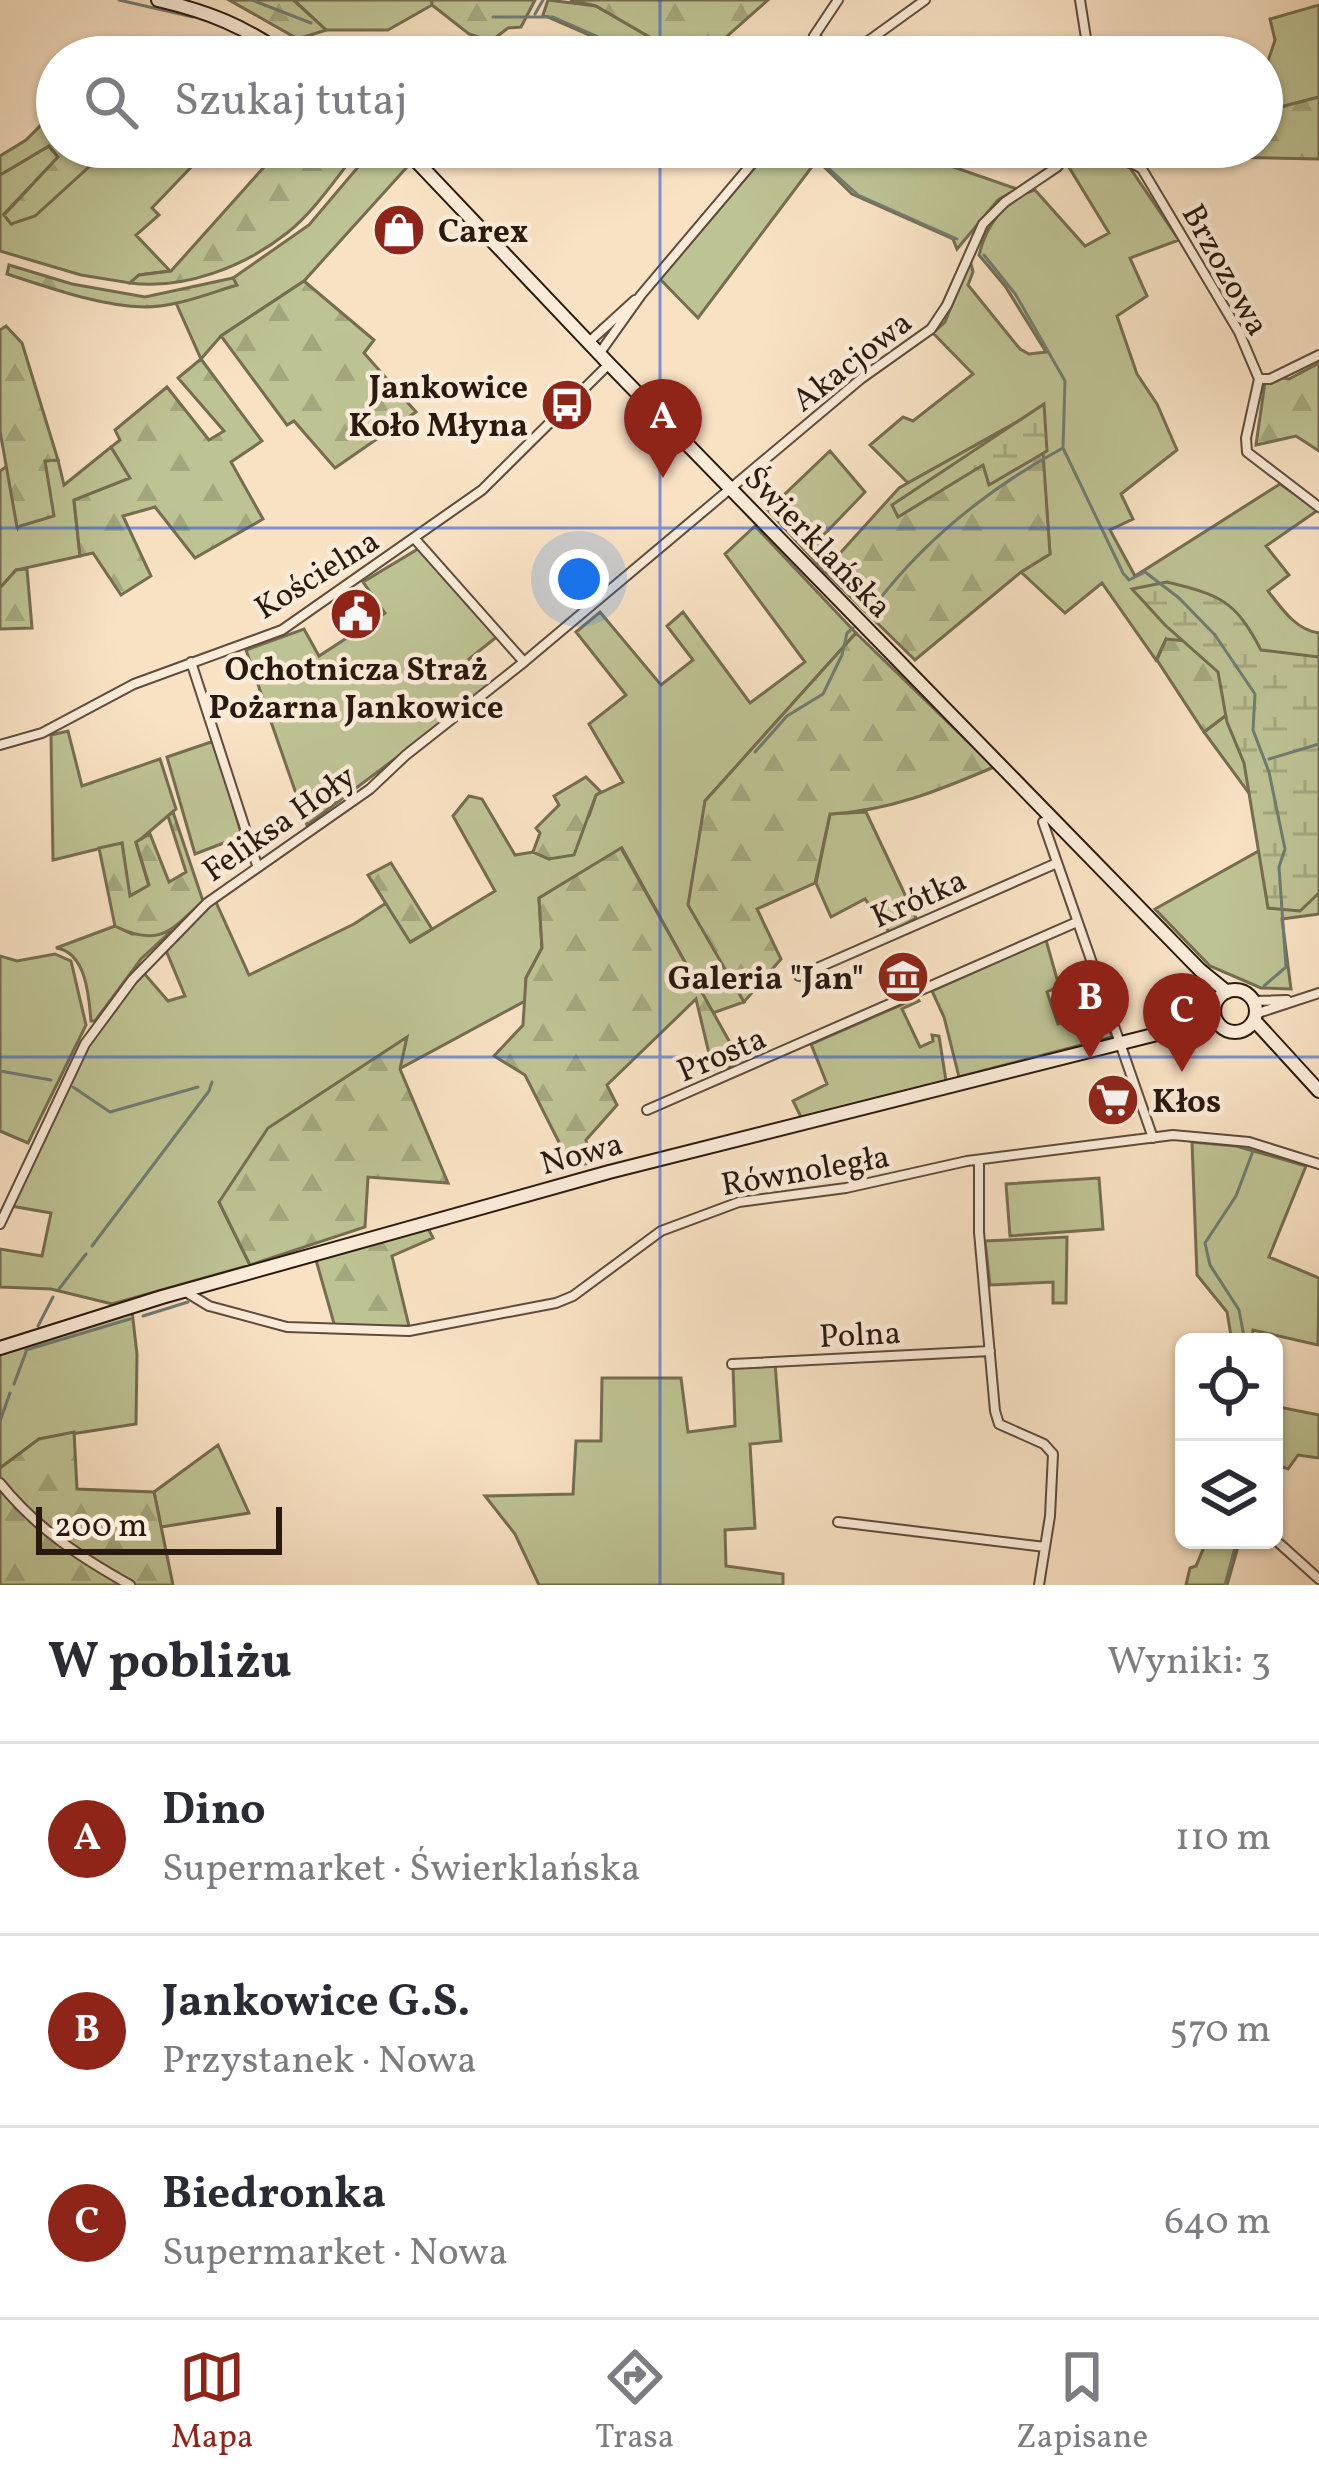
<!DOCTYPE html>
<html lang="pl">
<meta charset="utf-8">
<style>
:root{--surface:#fff;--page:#f2f2f3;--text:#2b2b33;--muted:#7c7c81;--line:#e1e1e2;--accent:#8f2418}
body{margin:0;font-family:Vollkorn,serif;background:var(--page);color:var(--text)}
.controls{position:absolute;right:36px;bottom:36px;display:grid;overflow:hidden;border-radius:18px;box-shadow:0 3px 9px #0004}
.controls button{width:108px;height:108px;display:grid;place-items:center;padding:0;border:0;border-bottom:3px solid var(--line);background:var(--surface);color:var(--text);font:60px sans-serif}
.scale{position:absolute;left:36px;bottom:30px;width:246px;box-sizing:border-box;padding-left:12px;border:6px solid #2a190e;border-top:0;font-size:33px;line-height:42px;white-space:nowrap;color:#2a190e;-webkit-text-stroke:9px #fbecd9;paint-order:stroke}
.you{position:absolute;left:579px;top:579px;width:42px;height:42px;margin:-30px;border:9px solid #fff;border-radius:50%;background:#1a73e8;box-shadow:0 0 0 18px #1a73e833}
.badge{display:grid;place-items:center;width:78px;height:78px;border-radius:50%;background:var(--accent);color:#fff;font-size:39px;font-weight:700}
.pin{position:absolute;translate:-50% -99px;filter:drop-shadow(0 3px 6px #0008)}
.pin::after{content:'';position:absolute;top:63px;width:42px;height:36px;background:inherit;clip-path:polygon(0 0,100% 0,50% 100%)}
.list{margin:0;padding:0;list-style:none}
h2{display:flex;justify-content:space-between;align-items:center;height:156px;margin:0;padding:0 48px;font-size:51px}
h2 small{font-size:39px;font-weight:400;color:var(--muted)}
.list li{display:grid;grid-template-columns:78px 1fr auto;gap:36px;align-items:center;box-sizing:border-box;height:192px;padding:0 48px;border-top:3px solid var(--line)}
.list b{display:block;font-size:45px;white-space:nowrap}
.list p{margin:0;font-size:39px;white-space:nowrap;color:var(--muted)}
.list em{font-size:39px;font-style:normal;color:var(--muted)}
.icon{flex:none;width:66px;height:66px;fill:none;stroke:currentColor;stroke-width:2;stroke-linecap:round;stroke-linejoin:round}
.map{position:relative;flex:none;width:1319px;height:1585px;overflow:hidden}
.search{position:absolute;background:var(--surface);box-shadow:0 3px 9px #0004;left:36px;right:36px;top:36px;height:132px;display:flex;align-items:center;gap:30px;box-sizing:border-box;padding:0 42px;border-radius:66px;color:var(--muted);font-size:45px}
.sheet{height:732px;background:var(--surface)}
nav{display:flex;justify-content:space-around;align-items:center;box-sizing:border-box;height:168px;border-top:3px solid var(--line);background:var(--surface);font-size:33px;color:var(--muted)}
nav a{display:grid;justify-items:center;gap:6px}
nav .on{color:var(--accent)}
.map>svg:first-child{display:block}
.grass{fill:#bec394;stroke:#746e51;stroke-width:3}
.forest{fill:url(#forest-firs);stroke:#746e51;stroke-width:3}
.wetland{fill:url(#wetland-marsh);stroke:#746e51;stroke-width:3}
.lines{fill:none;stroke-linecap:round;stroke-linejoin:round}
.stream{stroke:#707c72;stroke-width:3}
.street-casing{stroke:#5e4b3c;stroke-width:12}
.secondary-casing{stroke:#2a190e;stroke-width:16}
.street{stroke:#fbecd9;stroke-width:8}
.secondary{stroke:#fbecd9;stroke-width:12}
.grid{fill:none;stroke:#1d4ed8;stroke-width:3;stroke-opacity:0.55}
.labels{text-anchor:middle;stroke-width:9;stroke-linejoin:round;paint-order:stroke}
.poi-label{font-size:33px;font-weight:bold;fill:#2a190e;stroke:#fbecd9;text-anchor:start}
.street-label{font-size:33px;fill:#2a190e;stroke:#fbecd9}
</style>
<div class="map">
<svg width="1319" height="1585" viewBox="0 0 1319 1585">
<defs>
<pattern id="forest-firs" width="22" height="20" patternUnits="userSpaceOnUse" patternTransform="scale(3)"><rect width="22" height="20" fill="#bec394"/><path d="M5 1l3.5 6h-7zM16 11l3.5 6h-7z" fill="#a3a77e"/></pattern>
<pattern id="wetland-marsh" width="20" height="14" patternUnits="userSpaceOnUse" patternTransform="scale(3)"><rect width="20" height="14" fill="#bec394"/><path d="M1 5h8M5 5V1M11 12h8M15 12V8" fill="none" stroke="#a3a77e"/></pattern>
</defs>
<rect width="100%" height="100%" fill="#f9e2c4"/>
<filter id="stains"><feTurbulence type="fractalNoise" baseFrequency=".00167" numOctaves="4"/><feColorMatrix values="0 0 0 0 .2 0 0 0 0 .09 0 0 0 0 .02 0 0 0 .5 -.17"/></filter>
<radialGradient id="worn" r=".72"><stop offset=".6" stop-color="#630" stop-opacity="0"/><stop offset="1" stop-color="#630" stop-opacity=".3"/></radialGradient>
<path class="grass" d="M294,0H432V5L388,30H326Z
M548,0L596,6L684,57H640L543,15Z
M1319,5V97L1262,112V79L1275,40L1270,19Z
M49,146L58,157L4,214L12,224L90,165V147H182L197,161L152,208L159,215L136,235L170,271L139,275L130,283L81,275L0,251V175Z
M375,147H383L408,166L304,281L221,336L201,359L176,303L236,285L233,278L309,225Z
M772,147H896L1017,189L998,200L957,249L953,239L852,194L817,160L698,318L660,279Z
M1067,164L1128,165L1179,240L1130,258L1147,296L1117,316L1137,374L1157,404L1177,450L1121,494L1133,519L1110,530L1135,576L1280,484L1318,510L1266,546L1289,575L1268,591C1282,609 1296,630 1319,633V914L1282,919L1291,989L1261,988L1210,966L1155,909L1282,838L1204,732L1229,713L1166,639L1156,660L1102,583L1065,613L1021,572L1050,554L1039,410L908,483L870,445L903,417L913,421L973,374L933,333L945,322L970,260L973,272L968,285L1020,349L1029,354L1046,352L1005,286L979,255C986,225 1006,198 1035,190L1085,246L1109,233Z
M111,447L131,478L74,501L80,556L16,570L0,588V471L7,466L18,527L45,461L58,460L64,485Z
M830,451L865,492L817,542L834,560L824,571L768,510Z
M755,526L856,633L705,801L727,969L744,1002L713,1013L622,848L539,898L542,948L526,978L525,1001L399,1069L406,1039L219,1202L250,1265L112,1304L51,1289L0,1287V1249L42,1256L51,1213L11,1206L86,1046L143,972L168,1001L185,996L165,948L215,900L249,975L354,924L386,903L411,942L495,891L453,816L469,796L482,799L515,855L533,852L549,859L589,816L596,795L623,782L589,724L626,695L576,632L600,612L661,685L693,660L667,626L683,612L750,703L805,662L725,554Z
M418,549L499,635L469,659L489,688L307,825L246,650L304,629L319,656L385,613L363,582Z
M68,731L82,786L160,759L176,809L136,843L149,886L129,896L122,843L53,860L51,735Z
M214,741L242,836L195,854L167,757Z
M866,812L916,918L890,933L865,899L831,917L816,883L830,814Z
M115,926L132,934L170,932L141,959L95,1021H91C89,996 86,952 56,948Z
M1046,940L1059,986L1047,992L1058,1024L1103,1011L1112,1037L959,1077L944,1017L932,991Z
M55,954L71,961L86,1025L28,1143L0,1131V956L17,961Z
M917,998L919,1001L902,1009L920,1047L933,1041L932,1035L939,1036L946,1081L802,1119L793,1101L827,1084L811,1044Z
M1192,1142L1236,1146L1306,1166L1269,1257L1319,1278L1318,1345L1253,1330L1252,1342H1232L1227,1312L1197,1275Z
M1099,1178L1103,1229L1010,1236L1006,1184Z
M1067,1237L1066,1303H1053V1282L990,1285L985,1241Z
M132,1311L137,1354L136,1424L39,1439L0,1468V1353Z
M775,1363L781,1441L750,1444L755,1528L725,1530L726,1566L783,1574V1585H539L515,1534L485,1496L573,1494L576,1441H601L602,1378H681L688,1432L735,1426L733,1366Z
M1274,1406L1319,1415V1458L1298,1455L1288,1469L1274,1464Z
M218,1445L249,1513L161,1527L154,1492Z
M1207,1540H1240L1227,1585H1186L1190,1568L1196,1566Z"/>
<path class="forest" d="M229,0H293L326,30L298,39Z
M432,0H535L521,27L508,28L491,41L469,34L432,5Z
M570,0H768L724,39L746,47L745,57H684L596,6Z
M1319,97V159L1222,157L1221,147H1262V112Z
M53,113L57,114V147H90L91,165L35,216L11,224L4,215L58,157L49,146L0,175V156L26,140Z
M282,147H361C338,175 316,210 287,233C244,267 184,290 130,283L139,275L171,271Z
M9,265L72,284L145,297L233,278L237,285C207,294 176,307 145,307C100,306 50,288 7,274Z
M304,281L374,340L364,353L416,412L335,468L294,421L287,425L221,336Z
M6,326L22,343L58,460L45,461L54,516L17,527L0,431V330Z
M201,359L262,441L231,462L263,519L195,558L155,507L123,516L151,576L121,595L93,553L80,556L74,500L130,478L111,447L120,440L115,430L167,387L209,440L224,431L178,378Z
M1319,363V451L1296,436L1256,445L1266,375L1289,379Z
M1040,409L1050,554L1021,572L915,660L824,571L899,488Z
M27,569L32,628L0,629V588L16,570Z
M856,633L994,767C940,790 889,811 830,814L815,883L757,909L781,959L744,1002L688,905L705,801Z
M1166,639L1196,642L1222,654L1229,713L1204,732L1157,660Z
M586,777L601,792L596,795L574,855L549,859L533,852L540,833L536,828L559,805L554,796Z
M173,812L203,901C171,931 159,948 115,926L99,848L122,843L130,896L149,885L136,842L150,834L169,882L186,872L168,816Z
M621,848L742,1064L713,1070L696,999L607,1085L617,1105L586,1140L591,1163L571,1166L525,1075L494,1056L523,1025L526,978L542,948L539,898Z
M391,863L432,929L410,942L368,875Z
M407,1037L400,1069L448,1183L368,1177L365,1227L250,1265L219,1202L268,1128Z
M428,1228L433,1238L392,1256L409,1326L335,1327L316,1260Z
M74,1432L77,1489L154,1492L173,1585H0V1468L39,1439Z"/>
<path class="wetland" d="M1044,404L1047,451L989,485L983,465L898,517L892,505Z
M1167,582C1220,595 1235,600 1261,650L1319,657V893L1300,911L1268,908L1244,763L1227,722L1218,672L1165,625L1132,589Z"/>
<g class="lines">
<path class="stream" d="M119,0L193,17
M252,0L311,23
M535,14L543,0
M493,17H553L644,57
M805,147L858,195L957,239
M984,255L1016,295L1065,381L1063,448L1123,573L1129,580L1145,572L1179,598L1215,635L1255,694L1253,730L1269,772L1285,849L1279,867L1286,967L1264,986
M875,605C926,538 988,489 1061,449
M755,752L787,716L823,694L842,655L847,633L853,628
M1269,759L1319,744
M0,1071L51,1080
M73,1087L110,1112L198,1087
M92,1246L209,1091L212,1082
M59,1289L86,1254
M143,1316L188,1302
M38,1326L53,1297
M1245,1342L1239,1310L1210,1265L1205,1243L1236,1196L1253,1151
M26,1350L130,1319
M14,1384L26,1352
M0,1421L10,1393
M1269,1540L1304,1571
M1225,1585L1237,1540"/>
<g class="street-casing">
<path id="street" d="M1080,0L1089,57
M838,57L814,36L838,0
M846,57L925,0
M1068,155C1092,166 1120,153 1142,169L1239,332L1259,379L1246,438L1247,452L1319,507
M589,342L635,300
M599,354L641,295L766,147
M1259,379H1270L1319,355
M414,538L524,662
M191,662L257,865
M0,745L42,733L134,684L282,630L482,490L609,364
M1043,822L1153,1138
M799,976L1057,863
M1252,1001L1287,1000
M1255,1014L1319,993
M647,1110L1077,922
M979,1160V1232L995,1411L999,1424L1044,1444L1053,1454L1050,1516L1039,1585
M0,1224L85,1044L133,979L207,903L370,789L406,755L524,662L862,378L931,329L947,305L983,224L1005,202L1057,167L1073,147
M186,1292L209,1306L287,1327L409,1331L556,1303L573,1296L661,1231L739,1202L846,1188L967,1161L1173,1135L1249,1142L1319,1164
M732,1364L990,1351
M0,1483C37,1529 80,1557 130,1585
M838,1522L1045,1547
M1280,1544L1319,1579"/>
</g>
<g class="secondary-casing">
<path id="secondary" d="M158,0C209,12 244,26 288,57
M403,147L609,364L1200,970L1227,992
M1214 1011a21 21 0 1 1 42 0a21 21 0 1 1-42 0Z
M1254,1020L1319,1091
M0,1348L162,1297L609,1172L1181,1028L1218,1023"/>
</g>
<use href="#street" class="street"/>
<use href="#secondary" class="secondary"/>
</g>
<path class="grid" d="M660,0V57M660,147V1585M0,528H1319M0,1057H1319"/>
<defs>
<g id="shop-disc" transform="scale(2.7)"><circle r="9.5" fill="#8f2418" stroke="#fbecd9"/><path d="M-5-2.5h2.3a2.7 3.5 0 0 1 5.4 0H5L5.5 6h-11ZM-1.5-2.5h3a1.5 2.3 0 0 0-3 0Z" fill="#fff"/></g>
<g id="bus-disc" transform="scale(2.7)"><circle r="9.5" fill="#8f2418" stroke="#fbecd9"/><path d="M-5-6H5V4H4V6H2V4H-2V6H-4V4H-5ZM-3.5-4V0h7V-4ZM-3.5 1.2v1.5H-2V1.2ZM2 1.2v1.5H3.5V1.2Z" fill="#fff"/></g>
<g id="civic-disc" transform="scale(2.7)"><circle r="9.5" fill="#8f2418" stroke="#fbecd9"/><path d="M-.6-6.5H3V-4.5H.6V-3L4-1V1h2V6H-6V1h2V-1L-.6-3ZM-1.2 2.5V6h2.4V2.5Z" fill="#fff"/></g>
<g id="museum-disc" transform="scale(2.7)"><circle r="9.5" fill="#8f2418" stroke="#fbecd9"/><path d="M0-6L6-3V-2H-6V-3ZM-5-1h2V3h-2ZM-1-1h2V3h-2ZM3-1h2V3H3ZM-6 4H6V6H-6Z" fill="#fff"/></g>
<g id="supermarket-disc" transform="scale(2.7)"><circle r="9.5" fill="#8f2418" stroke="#fbecd9"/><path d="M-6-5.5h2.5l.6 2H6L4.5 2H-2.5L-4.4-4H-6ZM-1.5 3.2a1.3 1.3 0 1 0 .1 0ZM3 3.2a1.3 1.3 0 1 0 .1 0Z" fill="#fff"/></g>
</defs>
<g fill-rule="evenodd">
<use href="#shop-disc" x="399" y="230"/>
<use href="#bus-disc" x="567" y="405"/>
<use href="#civic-disc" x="356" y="614"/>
<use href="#museum-disc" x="903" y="977"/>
<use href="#supermarket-disc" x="1113" y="1100"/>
</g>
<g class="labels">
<g class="poi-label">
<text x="438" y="242">Carex</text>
<text x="528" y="398" text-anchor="end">Jankowice<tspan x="528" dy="38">Koło Młyna</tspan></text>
<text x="356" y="680" text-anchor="middle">Ochotnicza Straż<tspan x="356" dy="38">Pożarna Jankowice</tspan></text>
<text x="864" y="989" text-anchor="end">Galeria "Jan"</text>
<text x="1152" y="1112">Kłos</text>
</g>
<g class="street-label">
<text transform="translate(1227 269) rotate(61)" y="12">Brzozowa</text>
<text transform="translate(851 360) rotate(-38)" y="12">Akacjowa</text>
<text transform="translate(819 541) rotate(46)" y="12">Świerklańska</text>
<text transform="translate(316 573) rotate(-32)" y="12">Kościelna</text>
<text transform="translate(278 822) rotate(-35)" y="12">Feliksa Hoły</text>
<text transform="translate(918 897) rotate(-24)" y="12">Krótka</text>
<text transform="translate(721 1053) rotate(-23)" y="12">Prosta</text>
<text transform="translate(581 1152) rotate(-15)" y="12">Nowa</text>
<text transform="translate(805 1169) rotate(-10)" y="12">Równoległa</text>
<text transform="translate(860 1333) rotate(-3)" y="12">Polna</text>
</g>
</g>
<rect width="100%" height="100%" filter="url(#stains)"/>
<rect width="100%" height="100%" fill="url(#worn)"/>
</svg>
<div class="controls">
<button><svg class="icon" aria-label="locate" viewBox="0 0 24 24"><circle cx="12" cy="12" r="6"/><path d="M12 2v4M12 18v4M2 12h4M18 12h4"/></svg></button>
<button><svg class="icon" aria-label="layers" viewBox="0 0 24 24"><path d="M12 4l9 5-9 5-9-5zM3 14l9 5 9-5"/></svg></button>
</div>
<div class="scale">200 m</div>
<div class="you"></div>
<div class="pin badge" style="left:663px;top:478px">A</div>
<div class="pin badge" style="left:1090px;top:1059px">B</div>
<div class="pin badge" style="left:1182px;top:1072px">C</div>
<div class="search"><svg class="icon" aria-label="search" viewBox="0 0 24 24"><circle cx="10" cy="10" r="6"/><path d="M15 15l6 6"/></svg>Szukaj tutaj</div>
</div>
<section class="sheet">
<h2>W pobliżu<small>Wyniki: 3</small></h2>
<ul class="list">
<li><span class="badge">A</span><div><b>Dino</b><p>Supermarket · Świerklańska</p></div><em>110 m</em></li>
<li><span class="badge">B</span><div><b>Jankowice G.S.</b><p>Przystanek · Nowa</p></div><em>570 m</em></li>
<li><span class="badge">C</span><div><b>Biedronka</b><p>Supermarket · Nowa</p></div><em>640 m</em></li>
</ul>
</section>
<nav>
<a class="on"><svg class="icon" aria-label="map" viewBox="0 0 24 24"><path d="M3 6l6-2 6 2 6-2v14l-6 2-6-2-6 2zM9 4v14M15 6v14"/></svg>Mapa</a>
<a><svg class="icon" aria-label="directions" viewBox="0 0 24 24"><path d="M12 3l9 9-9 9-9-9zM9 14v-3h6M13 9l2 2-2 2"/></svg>Trasa</a>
<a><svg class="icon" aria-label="saved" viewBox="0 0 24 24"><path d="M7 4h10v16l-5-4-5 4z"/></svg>Zapisane</a>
</nav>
